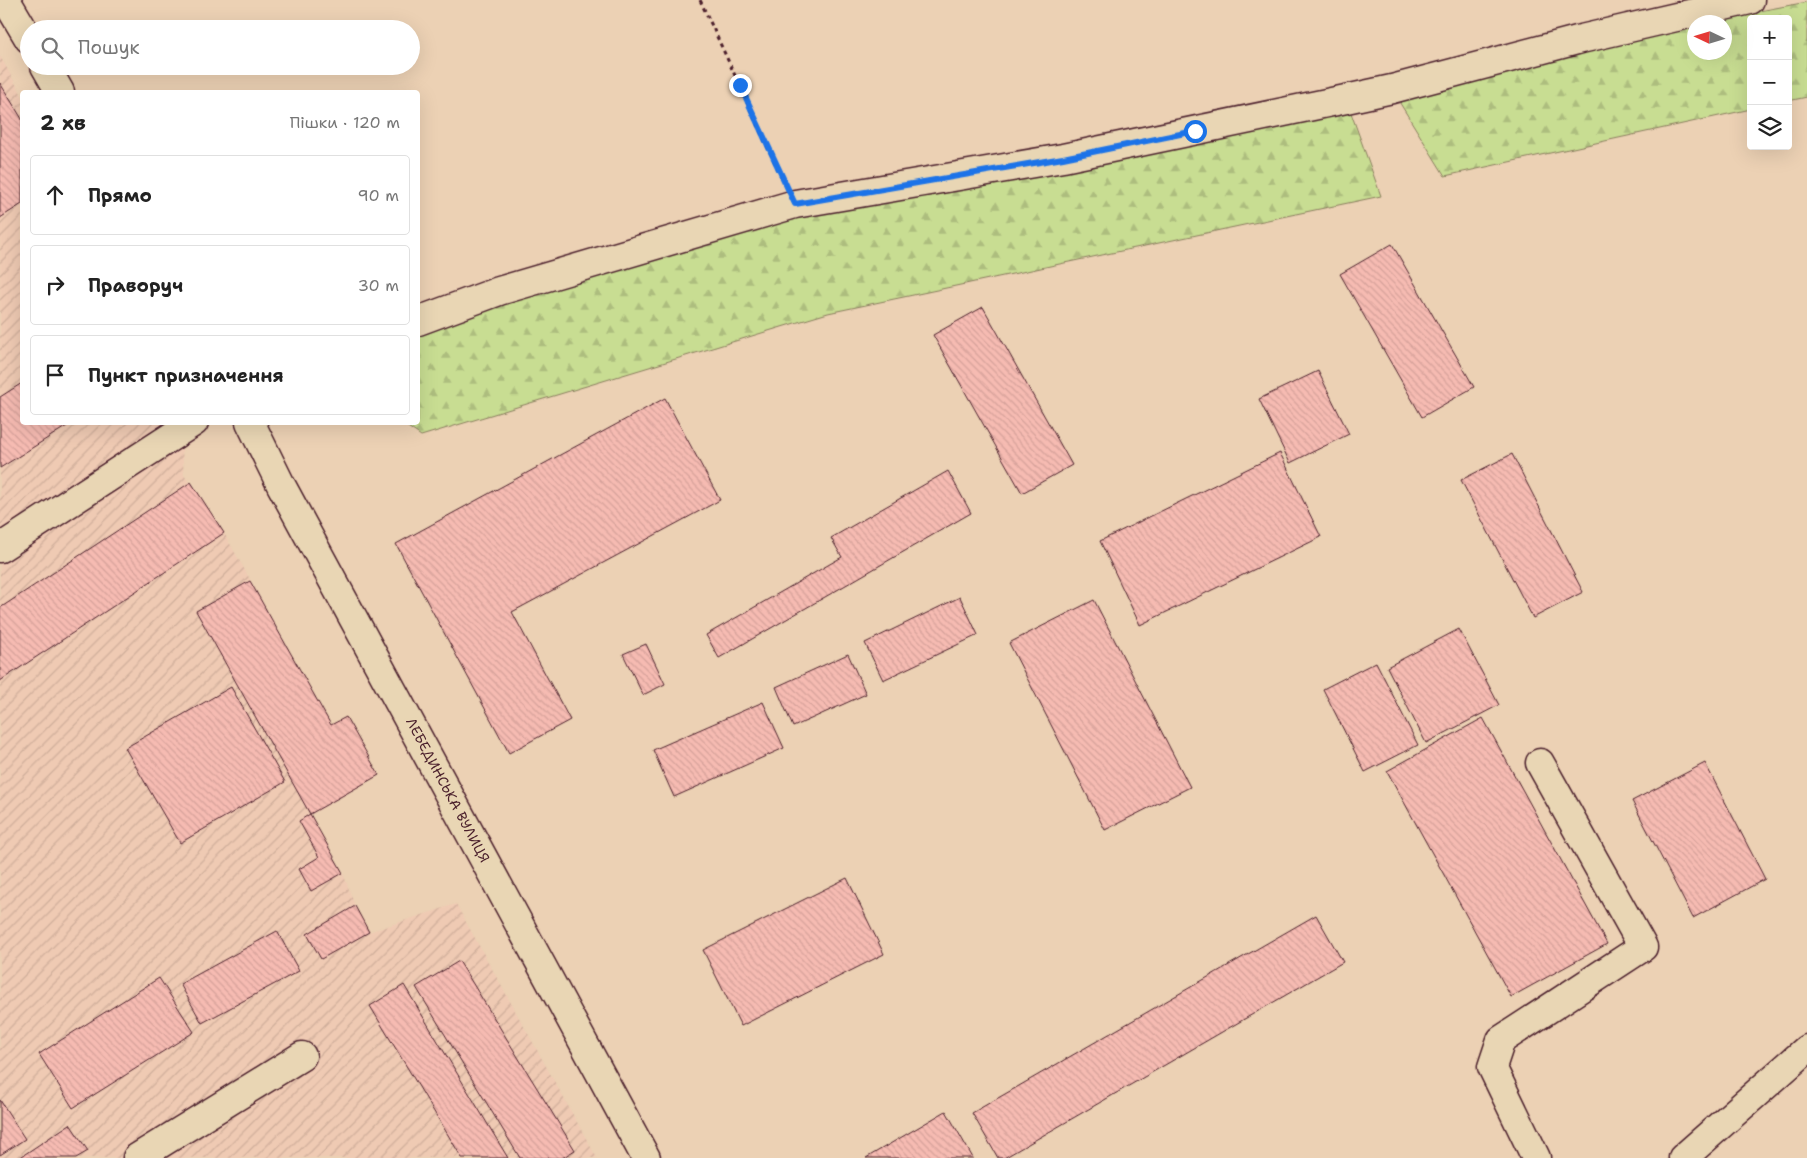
<!DOCTYPE html>
<html lang="uk">
<meta charset="utf-8">
<style>
:root{--surface:#fff;--page:#f6f6f6;--text:#222;--muted:#767676;--line:#e0e0e0}
body{margin:0;font-family:"Shantell Sans",sans-serif;background:var(--page);color:var(--text)}
.controls{position:absolute;right:15px;top:15px;display:grid;overflow:hidden;border-radius:5px;box-shadow:0 5px 20px #0002}
.controls button{width:45px;height:45px;display:grid;place-items:center;padding:0;border:0;border-bottom:1px solid var(--line);background:var(--surface);color:var(--text);font:25px sans-serif}
.compass{position:absolute;left:1687px;top:15px;width:45px;height:45px;border-radius:50%;background:var(--surface);box-shadow:0 5px 20px #0002;rotate:274deg}
.stop{position:absolute;width:15px;height:15px;margin:-11px;border:4px solid #1a73e8;border-radius:50%;background:#fff}
.stop.end{background:#1a73e8;border-color:#fff;box-shadow:0 1px 5px #0008}
.list{margin:0;padding:0;list-style:none}
h2{display:flex;justify-content:space-between;align-items:center;height:65px;margin:0;padding:0 20px;font-size:21px}
h2 small{font-size:16px;font-weight:400;color:var(--muted)}
.list li{display:grid;grid-template-columns:32px 1fr auto;gap:15px;align-items:center;box-sizing:border-box;height:80px;margin:0 10px 10px;padding:0 10px;border:1px solid var(--line);border-radius:5px}
.list b{display:block;font-size:19px;white-space:nowrap}
.list em{font-size:16px;font-style:normal;color:var(--muted)}
.icon{flex:none;width:28px;height:28px;fill:none;stroke:currentColor;stroke-width:2;stroke-linecap:round;stroke-linejoin:round}
.map{position:relative;flex:none;width:1807px;height:1158px;overflow:hidden}
.search{position:absolute;background:var(--surface);box-shadow:0 5px 20px #0002;left:20px;top:20px;width:400px;height:55px;display:flex;align-items:center;gap:12px;box-sizing:border-box;padding:0 18px;border-radius:28px;color:var(--muted);font-size:19px}
.panel{position:absolute;background:var(--surface);box-shadow:0 5px 20px #0002;left:20px;top:90px;width:400px;height:335px;border-radius:5px}
.map>svg:first-child{display:block}
.industrial{fill:url(#industrial-furrows)}
.forest{fill:url(#forest-firs);stroke:#897e5e}
.building{fill:url(#building-back-hatch);stroke:#4a1f2b}
.lines{fill:none;stroke-linecap:round;stroke-linejoin:round}
.minor-casing{stroke:#4a1f2b;stroke-width:31}
.path{stroke:#4a1f2b;stroke-width:3;stroke-dasharray:4 4;stroke-linecap:butt}
.minor{stroke:#e9d6b4;stroke-width:28}
.route{stroke:#1a73e8;stroke-width:6}
.labels{text-anchor:middle;stroke-width:5;stroke-linejoin:round;paint-order:stroke}
.street-label{font-size:14px;fill:#4a1f2b;stroke:#e9d6b4}
</style>
<div class="map">
<svg width="1807" height="1158" viewBox="0 0 1807 1158">
<defs>
<pattern id="industrial-furrows" width="10" height="10" patternUnits="userSpaceOnUse" patternTransform="scale(1.25)"><rect width="10" height="10" fill="#efcab3"/><path d="M-1 1l2-2M0 10L10 0M9 11l2-2" fill="none" stroke="#cead9a"/></pattern>
<pattern id="forest-firs" width="22" height="20" patternUnits="userSpaceOnUse" patternTransform="scale(1.25)"><rect width="22" height="20" fill="#c8dd92"/><path d="M5 1l3.5 6h-7zM16 11l3.5 6h-7z" fill="#adbd7e"/></pattern>
<pattern id="building-back-hatch" width="6" height="6" patternUnits="userSpaceOnUse" patternTransform="scale(1.25)"><rect width="6" height="6" fill="#f6bbb2"/><path d="M-1 5l2 2M0 0l6 6M5-1l2 2" fill="none" stroke="#d4a099"/></pattern>
</defs>
<rect width="100%" height="100%" fill="#ecd1b4"/>
<filter id="ink" filterUnits="userSpaceOnUse"><feTurbulence type="fractalNoise" baseFrequency=".02" numOctaves="2"/><feDisplacementMap in="SourceGraphic" scale="10" xChannelSelector="R" yChannelSelector="G"/><feConvolveMatrix kernelMatrix="1 2 1 2 8 2 1 2 1" color-interpolation-filters="sRGB"/></filter>
<g filter="url(#ink)">
<path class="industrial" d="M0,56L22,95V422L180,423L184,475L224,533L331,724L346,717L379,775L311,815L343,873L355,906L369,932L456,904L597,1158H0Z"/>
<path class="forest" d="M1807,2V97L1788,101V19H1751V109L1445,176L1398,100L1694,24V52H1724V22H1702Z
M1346,99L1381,196L828,313L421,436L402,423L418,422V321L795,204Z"/>
<path class="building" d="M0,83L22,119V204L0,218Z
M1392,244L1474,387L1422,417L1340,274Z
M983,307L1072,465L1022,493L933,335Z
M1318,371L1349,434L1290,463L1259,399Z
M22,383V422H64L67,426L0,468V397Z
M665,398L720,500L512,612L570,720L509,753L396,544Z
M1280,453L1321,537L1140,625L1100,541Z
M1512,454L1583,592L1533,618L1461,480Z
M948,471L971,513L719,658L706,635L842,557L831,538Z
M191,482L224,533L0,681V608Z
M250,581L331,725L346,717L379,775L310,814L196,611Z
M960,597L978,635L883,680L865,643Z
M1094,600L1190,787L1105,830L1009,643Z
M1459,629L1499,705L1426,743L1387,667Z
M646,644L665,684L643,695L623,654Z
M848,654L866,694L793,727L776,687Z
M1376,662L1418,745L1365,772L1323,689Z
M231,687L285,782L180,843L125,748Z
M763,702L784,748L674,797L653,750Z
M1483,718L1607,944L1511,997L1387,771Z
M1705,763L1765,879L1693,918L1632,801Z
M310,814L343,873L311,891L299,869L319,857L299,821Z
M847,878L884,954L741,1026L703,950Z
M355,906L369,932L321,959L307,934Z
M1316,915L1343,962L1004,1158H998L972,1113Z
M277,931L299,971L202,1023L180,984Z
M459,961L575,1150L562,1158H520L416,987Z
M159,978L194,1032L73,1108L39,1054Z
M404,985L508,1158H462L370,1006Z
M0,1100L25,1139L0,1155Z
M946,1111L973,1158H866Z
M70,1124L88,1151L76,1158H19Z"/>
<g class="lines">
<g class="minor-casing">
<path id="minor" d="M6,0L29,39
M45,66L60,92
M418,321L499,291L795,204L1063,158L1346,99L1392,89L1581,39L1750,0
M250,422L281,485L646,1158
M0,548L194,422
M137,1158L302,1056
M1536,1158L1492,1067L1501,1040L1643,947L1540,763
M1683,1158L1807,1049"/>
</g>
<path class="path" d="M700,0L783,179"/>
<use href="#minor" class="minor"/>
</g>
</g>
<g class="lines" filter="url(#ink)">
<path class="route" d="M740,85L795,204L1063,158L1195,131"/>
</g>
<g class="labels">
<g class="street-label">
<text transform="translate(448 790) rotate(62)" y="5">ЛЕБЕДИНСЬКА ВУЛИЦЯ</text>
</g>
</g>
</svg>
<div class="controls">
<button>+</button>
<button>−</button>
<button><svg class="icon" aria-label="layers" viewBox="0 0 24 24"><path d="M12 4l9 5-9 5-9-5zM3 14l9 5 9-5"/></svg></button>
</div>
<svg class="compass" viewBox="-18 -18 36 36"><path d="M0-13l5 13h-10z" fill="#e53935"/><path d="M0 13l5-13h-10z" fill="#767676"/></svg>
<div class="stop" style="left:1195px;top:131px"></div>
<div class="stop end" style="left:740px;top:85px"></div>
<div class="search"><svg class="icon" aria-label="search" viewBox="0 0 24 24"><circle cx="10" cy="10" r="6"/><path d="M15 15l6 6"/></svg>Пошук</div>
<section class="panel">
<h2>2 хв<small>Пішки · 120 m</small></h2>
<ul class="list">
<li><svg class="icon" aria-label="ahead" viewBox="0 0 24 24"><path d="M12 20V5M6 11l6-6 6 6"/></svg><div><b>Прямо</b></div><em>90 m</em></li>
<li><svg class="icon" aria-label="right" viewBox="0 0 24 24"><path d="M7 20v-9h11M14 6l5 5-5 5"/></svg><div><b>Праворуч</b></div><em>30 m</em></li>
<li><svg class="icon" aria-label="arrive" viewBox="0 0 24 24"><path d="M6 21V4h12l-3 4 3 4H6"/></svg><div><b>Пункт призначення</b></div></li>
</ul>
</section>
</div>
